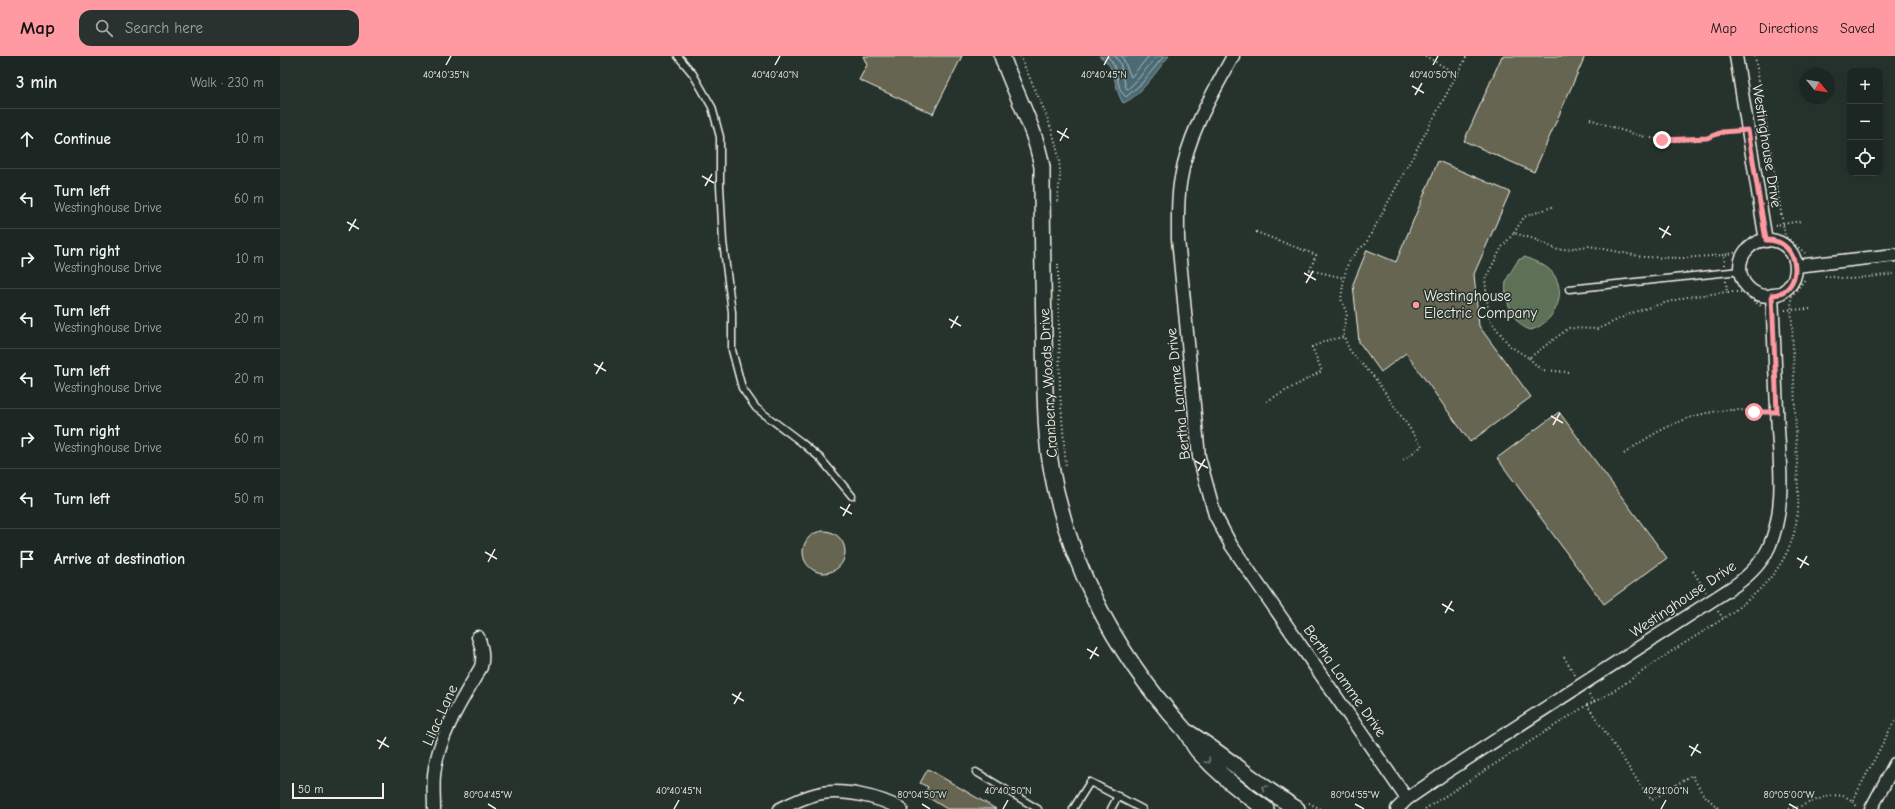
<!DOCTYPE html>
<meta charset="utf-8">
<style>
:root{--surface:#1c2622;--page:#29322f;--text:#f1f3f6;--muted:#a0a5a5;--line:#3a4340;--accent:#ff9aa2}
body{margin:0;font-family:"Comic Neue",sans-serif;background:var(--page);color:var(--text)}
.controls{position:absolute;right:12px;top:12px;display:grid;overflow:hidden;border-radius:8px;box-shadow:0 4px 16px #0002}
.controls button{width:36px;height:36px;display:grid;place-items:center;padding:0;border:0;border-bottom:1px solid var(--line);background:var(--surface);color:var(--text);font:20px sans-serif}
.compass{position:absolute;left:1519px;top:12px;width:36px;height:36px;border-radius:50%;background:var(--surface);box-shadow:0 4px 16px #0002;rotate:120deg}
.scale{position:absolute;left:12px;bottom:10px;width:92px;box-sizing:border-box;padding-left:4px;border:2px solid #f4f1e8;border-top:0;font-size:11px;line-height:14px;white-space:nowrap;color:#f4f1e8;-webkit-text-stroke:3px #26332d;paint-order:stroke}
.stop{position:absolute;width:12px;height:12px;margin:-9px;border:3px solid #ff9aa2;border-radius:50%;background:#fff}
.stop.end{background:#ff9aa2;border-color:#fff;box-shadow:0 1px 4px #0008}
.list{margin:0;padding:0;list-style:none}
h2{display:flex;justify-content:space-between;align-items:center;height:52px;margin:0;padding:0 16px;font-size:17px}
h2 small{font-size:13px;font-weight:400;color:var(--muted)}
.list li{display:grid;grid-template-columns:26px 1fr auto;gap:12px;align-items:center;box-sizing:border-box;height:60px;padding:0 16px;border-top:1px solid var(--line)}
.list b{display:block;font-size:15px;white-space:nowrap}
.list p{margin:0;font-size:13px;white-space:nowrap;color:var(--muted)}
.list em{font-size:13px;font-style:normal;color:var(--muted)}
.icon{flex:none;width:22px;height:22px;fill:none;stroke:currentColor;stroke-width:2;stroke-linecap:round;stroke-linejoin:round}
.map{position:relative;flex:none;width:1615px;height:753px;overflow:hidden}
header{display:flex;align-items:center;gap:24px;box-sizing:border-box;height:56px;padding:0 20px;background:var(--accent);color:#111}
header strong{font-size:19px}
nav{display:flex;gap:22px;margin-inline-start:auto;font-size:14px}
.search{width:280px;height:36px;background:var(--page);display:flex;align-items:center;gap:10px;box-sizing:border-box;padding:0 14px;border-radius:12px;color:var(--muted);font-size:15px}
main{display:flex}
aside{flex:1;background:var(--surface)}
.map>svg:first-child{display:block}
.green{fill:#5c7155;stroke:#a8b19e}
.water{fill:#4c6a73;stroke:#8fa0a2}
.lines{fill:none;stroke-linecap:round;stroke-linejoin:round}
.shore{stroke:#b1bbb9;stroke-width:1}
.building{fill:#666551;stroke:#f4f1e8}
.service-casing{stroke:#f4f1e8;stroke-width:9}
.minor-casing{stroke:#f4f1e8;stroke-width:15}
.tertiary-casing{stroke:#f4f1e8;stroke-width:18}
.path{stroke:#f4f1e8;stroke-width:2;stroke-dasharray:1 3;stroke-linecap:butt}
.service{stroke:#26332d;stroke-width:6}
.minor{stroke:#26332d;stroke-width:12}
.tertiary{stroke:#26332d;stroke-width:15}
.oneway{stroke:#6e766e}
.route{stroke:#ff9aa2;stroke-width:5}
.ticks{fill:none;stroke:#f4f1e8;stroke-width:1.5}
.poi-dot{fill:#ff9aa2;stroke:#26332d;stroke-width:1.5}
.labels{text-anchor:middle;stroke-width:3;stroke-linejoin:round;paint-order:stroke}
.street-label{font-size:15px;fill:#f4f1e8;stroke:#26332d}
.poi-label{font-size:15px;fill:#f4f1e8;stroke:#26332d;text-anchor:start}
.ticks-label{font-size:10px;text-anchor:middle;fill:#f4f1e8;stroke:#26332d;stroke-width:3;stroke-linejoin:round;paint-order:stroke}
</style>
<header>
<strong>Map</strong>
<div class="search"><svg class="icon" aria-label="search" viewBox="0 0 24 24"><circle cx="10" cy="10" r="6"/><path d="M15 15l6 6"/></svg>Search here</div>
<nav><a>Map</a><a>Directions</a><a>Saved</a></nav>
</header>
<main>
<aside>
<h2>3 min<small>Walk · 230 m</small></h2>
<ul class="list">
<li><svg class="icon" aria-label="ahead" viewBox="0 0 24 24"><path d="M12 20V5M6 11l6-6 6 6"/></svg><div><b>Continue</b></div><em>10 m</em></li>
<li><svg class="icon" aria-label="left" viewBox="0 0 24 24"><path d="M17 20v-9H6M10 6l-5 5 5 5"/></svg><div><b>Turn left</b><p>Westinghouse Drive</p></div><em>60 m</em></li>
<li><svg class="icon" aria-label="right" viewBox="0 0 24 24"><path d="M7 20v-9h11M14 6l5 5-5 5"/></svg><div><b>Turn right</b><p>Westinghouse Drive</p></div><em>10 m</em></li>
<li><svg class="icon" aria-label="left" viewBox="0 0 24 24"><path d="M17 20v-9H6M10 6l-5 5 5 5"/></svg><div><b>Turn left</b><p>Westinghouse Drive</p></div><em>20 m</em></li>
<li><svg class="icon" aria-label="left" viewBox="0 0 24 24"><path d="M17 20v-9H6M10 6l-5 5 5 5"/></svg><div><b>Turn left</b><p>Westinghouse Drive</p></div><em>20 m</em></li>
<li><svg class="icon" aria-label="right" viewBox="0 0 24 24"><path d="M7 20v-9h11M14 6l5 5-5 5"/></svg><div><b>Turn right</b><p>Westinghouse Drive</p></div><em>60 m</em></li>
<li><svg class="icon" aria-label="left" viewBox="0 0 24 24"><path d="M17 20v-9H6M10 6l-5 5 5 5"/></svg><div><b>Turn left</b></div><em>50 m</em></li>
<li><svg class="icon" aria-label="arrive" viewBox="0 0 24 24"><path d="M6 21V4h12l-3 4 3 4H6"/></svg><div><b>Arrive at destination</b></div></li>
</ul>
</aside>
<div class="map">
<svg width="1615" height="753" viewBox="0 0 1615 753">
<rect width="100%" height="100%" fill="#26332d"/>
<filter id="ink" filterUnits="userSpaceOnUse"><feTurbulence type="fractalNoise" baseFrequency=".025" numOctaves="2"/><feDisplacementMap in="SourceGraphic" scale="8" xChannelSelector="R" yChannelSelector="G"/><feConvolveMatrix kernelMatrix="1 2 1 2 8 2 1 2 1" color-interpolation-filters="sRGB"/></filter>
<g filter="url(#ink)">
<path class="green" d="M1245,201C1255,206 1268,209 1274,219C1288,240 1273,267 1251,274C1234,270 1223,242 1226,226C1228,219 1235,210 1238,204Z"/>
<path class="water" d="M819,0H889C877,14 860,41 843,47C832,29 838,11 819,0Z"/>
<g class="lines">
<path class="shore" d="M827,0C841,11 834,32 846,41L862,27L884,0
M835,0L840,7L846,32L848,33L858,23L877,0
M842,0L851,21L869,0"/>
</g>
<path class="building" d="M583,0H682L653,58L579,24L587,9Z
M1222,0H1305L1254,116L1184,85Z
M1158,105L1230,136L1194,218L1199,270L1251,341L1190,386L1126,297L1101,316L1079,286L1073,228L1087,194L1116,206Z
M1279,356L1387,502L1324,548L1217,402Z
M523 496a21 21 0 1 1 42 0a21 21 0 1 1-42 0Z
M648,713L716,753H667L644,739L648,731L640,727Z"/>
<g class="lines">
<g class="service-casing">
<path id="service" d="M398,0L413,18L432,51L440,81V130L443,186L452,256V294L462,332L476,352L521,386L540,402L572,440
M1289,233L1460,215
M696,716L758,753
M793,753L810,726L862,753
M831,753L838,740"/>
</g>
<g class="minor-casing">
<path id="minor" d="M953,0C932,39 908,78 901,122C897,142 898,163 898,183L919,401L935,459L951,489L1127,743
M1456,0L1486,185
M1460 212a28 28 0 1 1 56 0a28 28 0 1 1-56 0Z
M1516,210L1615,199
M154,753C154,742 153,730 154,719C158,680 182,644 201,611C204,600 202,591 198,581
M500,753C512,747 524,741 537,738C561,732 600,741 621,753
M1117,753L1127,743L1162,719L1445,536C1463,525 1480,511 1489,491C1508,448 1498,397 1497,352C1495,315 1494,277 1492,239
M1591,753L1615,708"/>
</g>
<g class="tertiary-casing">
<path id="tertiary" d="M722,0C735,38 755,71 762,111C762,167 763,223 764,279C765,319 764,359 769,398C784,500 833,595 902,671C909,678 912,688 918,695C938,717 962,737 986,753
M909,677C946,700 979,730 1017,753"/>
</g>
<path class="path" d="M740,0C755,35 779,78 780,116C780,127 778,137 777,147
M1145,0L1177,18
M1475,0L1505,180L1525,197
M1310,63C1348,77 1385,91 1426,82C1438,80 1444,76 1456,75
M1495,169L1522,165
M976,176L1036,199L1030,214L1064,222
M1234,177L1244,161L1272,151
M1444,199L1403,202L1363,201L1310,190L1278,194L1254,183L1234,177L1222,191L1205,223L1209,263L1230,290L1249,302L1289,272L1318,273L1354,256L1388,246L1407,241L1447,236
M778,208L780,337L786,411
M1445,209L1444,199L1458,196L1473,179
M1545,220L1570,223L1615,218
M1446,225L1447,236H1461L1481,250
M1505,254L1530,253
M1249,302L1261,314L1289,316
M987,345L1042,315L1032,291L1048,284L1064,281
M1344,398C1376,374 1414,354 1455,354C1465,354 1475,356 1486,356
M1123,404L1142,390L1094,321L1070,295L1064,281L1063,274L1067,258L1061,243L1064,222L1067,210L1072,201L1080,192L1085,189L1187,0
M1413,515L1426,536
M1438,555L1443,562
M1284,601L1295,619
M1309,639L1314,646
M1307,649C1333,638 1362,615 1386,599C1439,564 1509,532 1517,461C1519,452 1518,443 1518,434L1511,241L1526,222
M1573,744L1615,664
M1029,747L1041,753
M1145,753L1307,649L1365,736L1372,744L1412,719L1422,737L1439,753
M1509,753C1533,749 1561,725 1578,752"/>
<use href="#service" class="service"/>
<use href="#minor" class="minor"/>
<use href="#tertiary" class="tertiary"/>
</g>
<defs><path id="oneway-chevron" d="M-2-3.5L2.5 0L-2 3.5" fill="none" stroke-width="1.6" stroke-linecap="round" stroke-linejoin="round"/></defs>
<g class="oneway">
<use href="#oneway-chevron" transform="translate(928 705) rotate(46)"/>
<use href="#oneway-chevron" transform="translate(984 732) rotate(-145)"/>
</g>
</g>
<g class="lines" filter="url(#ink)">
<path class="route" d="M1382,84L1427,82L1442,76L1468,74L1486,184C1522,183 1525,237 1492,239L1497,356H1474"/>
</g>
<path class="ticks" d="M166,9L171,0M495,9L500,0M824,9L829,0M1153,9L1158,0M1132,30L1144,37M1135,39L1142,27M777,75L789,82M780,85L787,72M422,120L434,127M425,130L432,118M67,166L79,173M1379,172L1391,179M69,175L76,163M1382,182L1389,170M1024,217L1036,224M1026,227L1033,215M669,263L681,270M671,272L678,260M314,308L326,315M316,318L323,306M1271,360L1283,367M1273,369L1280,357M915,405L928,412M918,415L925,403M560,451L572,458M563,460L570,448M205,496L217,503M1517,502L1529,509M208,506L215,493M1520,512L1527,500M1162,548L1174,555M1165,557L1172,545M807,593L819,600M810,603L817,591M452,638L464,645M454,648L461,636M97,684L109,691M1409,690L1421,697M99,693L106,681M1411,700L1418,688M208,748L216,753M642,748L650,753M1075,748L1084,753M1509,748L1518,753M394,753L399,744M723,753L728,744M1381,753L1386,744"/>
<circle class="poi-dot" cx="1136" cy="249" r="4"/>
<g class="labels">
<g class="street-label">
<text transform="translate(1487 90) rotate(81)" y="5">Westinghouse Drive</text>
<text transform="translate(768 327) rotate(-93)" y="5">Cranberry Woods Drive</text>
<text transform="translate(898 338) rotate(-96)" y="5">Bertha Lamme Drive</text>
<text transform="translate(1403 543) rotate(-34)" y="5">Westinghouse Drive</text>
<text transform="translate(1065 625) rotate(55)" y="5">Bertha Lamme Drive</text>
<text transform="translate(160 659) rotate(-66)" y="5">Lilac Lane</text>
</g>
<g class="poi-label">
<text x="1144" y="245">Westinghouse<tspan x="1144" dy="17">Electric Company</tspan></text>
</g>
</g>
<g class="ticks-label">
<text x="166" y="22">40°40'35"N</text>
<text x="495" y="22">40°40'40"N</text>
<text x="824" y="22">40°40'45"N</text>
<text x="1153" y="22">40°40'50"N</text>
<text x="399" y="738">40°40'45"N</text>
<text x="728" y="738">40°40'50"N</text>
<text x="1386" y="738">40°41'00"N</text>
<text x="208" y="742">80°04'45"W</text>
<text x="642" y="742">80°04'50"W</text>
<text x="1075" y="742">80°04'55"W</text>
<text x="1509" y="742">80°05'00"W</text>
</g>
</svg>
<div class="controls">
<button>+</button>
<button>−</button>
<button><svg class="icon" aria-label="locate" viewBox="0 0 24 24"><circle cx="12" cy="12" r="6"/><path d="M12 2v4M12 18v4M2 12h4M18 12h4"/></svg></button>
</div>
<svg class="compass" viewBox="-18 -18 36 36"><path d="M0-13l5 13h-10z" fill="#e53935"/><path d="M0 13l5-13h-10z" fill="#a0a5a5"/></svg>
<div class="scale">50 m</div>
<div class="stop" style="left:1474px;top:356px"></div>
<div class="stop end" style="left:1382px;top:84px"></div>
</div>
</main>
